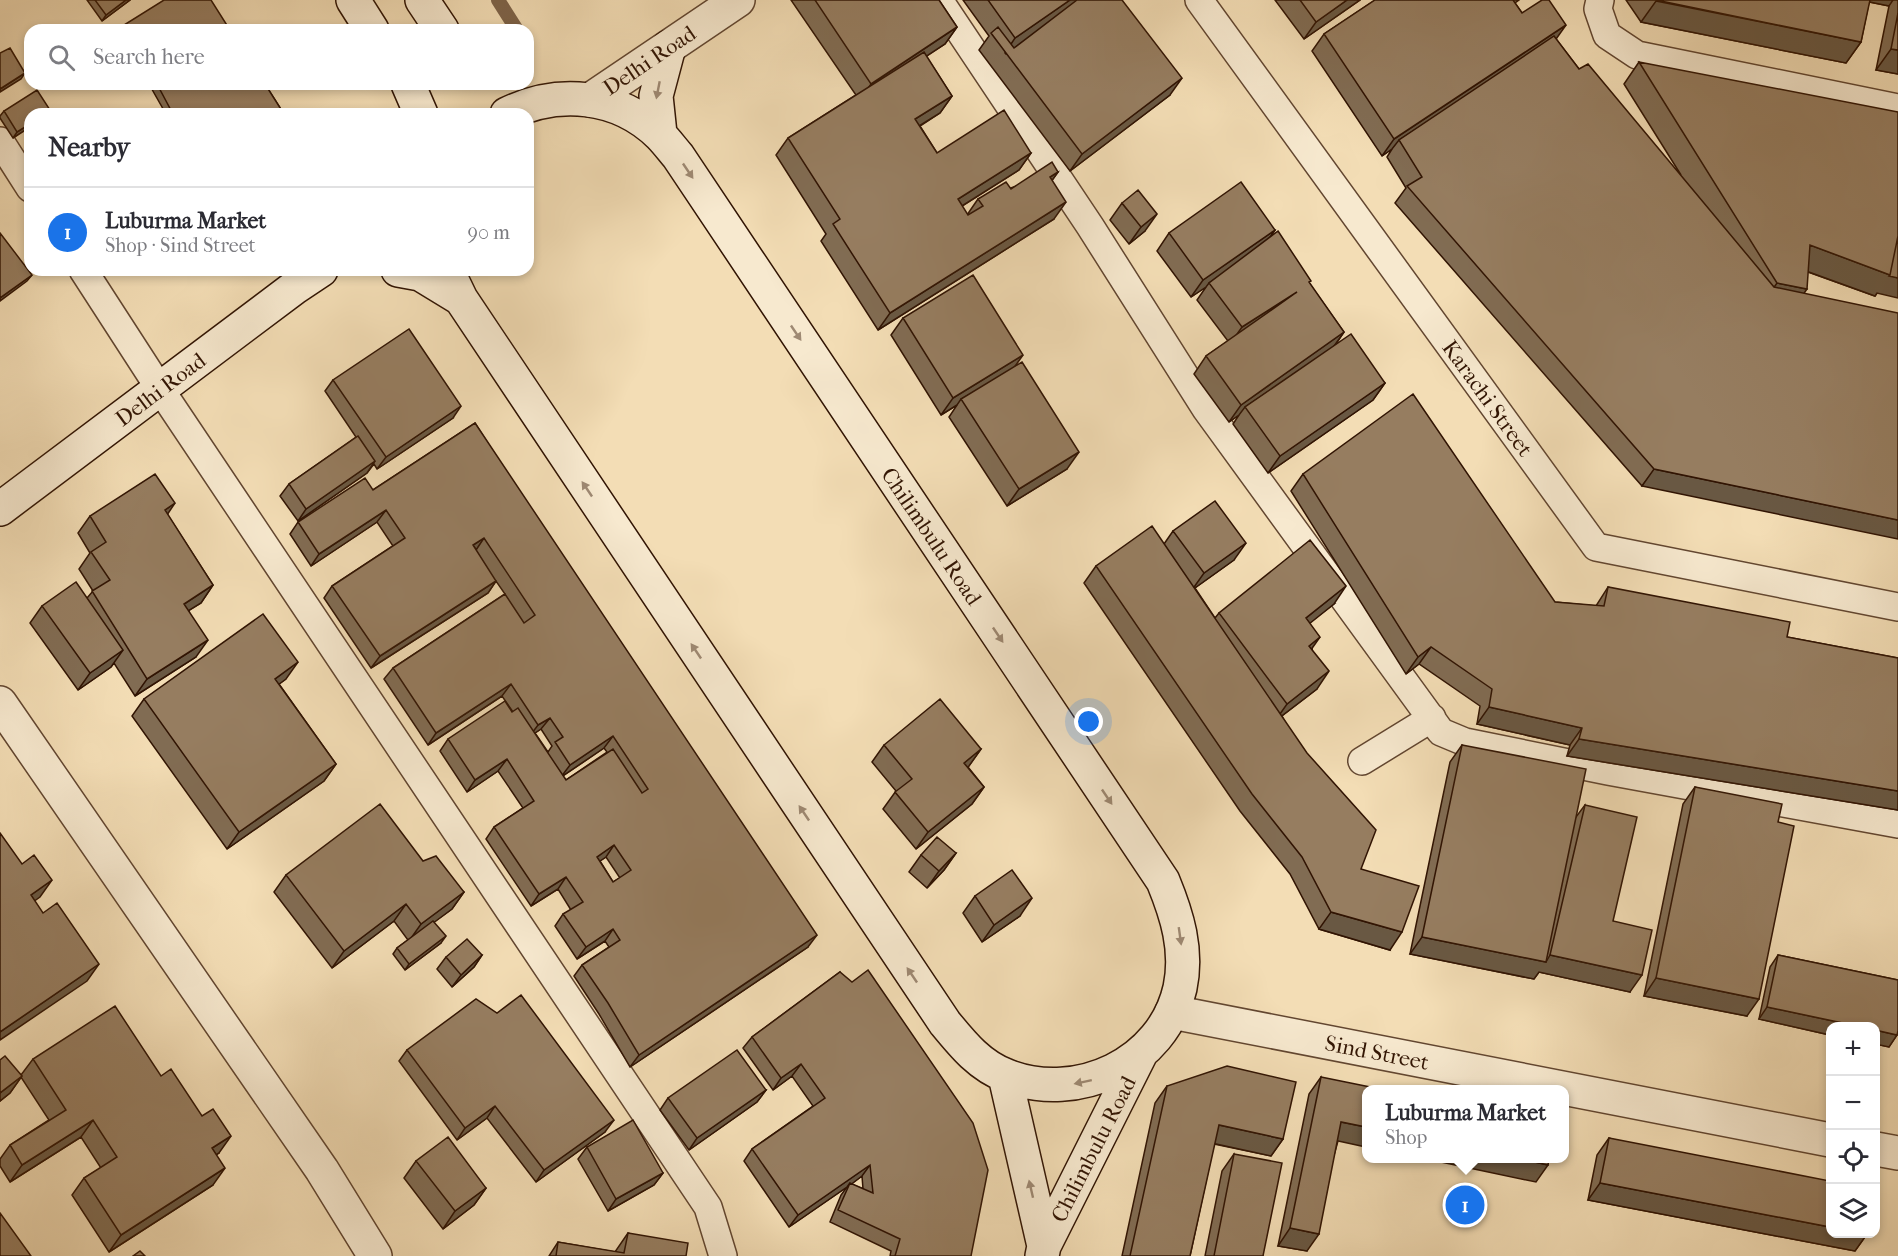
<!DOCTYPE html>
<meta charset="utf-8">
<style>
:root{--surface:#fff;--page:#f2f2f3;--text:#2b2b33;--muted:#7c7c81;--line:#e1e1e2;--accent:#1a73e8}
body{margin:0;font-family:"IM FELL French Canon",serif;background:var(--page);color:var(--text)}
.controls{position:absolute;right:18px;bottom:18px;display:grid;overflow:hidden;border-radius:12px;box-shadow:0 3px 9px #0003}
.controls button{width:54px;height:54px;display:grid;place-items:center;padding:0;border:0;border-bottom:2px solid var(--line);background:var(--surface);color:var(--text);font:30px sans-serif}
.you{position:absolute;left:1089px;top:722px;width:21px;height:21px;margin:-15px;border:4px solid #fff;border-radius:50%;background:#1a73e8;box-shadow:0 0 0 9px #1a73e833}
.badge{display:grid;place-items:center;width:39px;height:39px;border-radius:50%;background:var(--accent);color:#fff;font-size:20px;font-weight:700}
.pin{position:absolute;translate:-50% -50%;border:3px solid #fff;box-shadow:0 2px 6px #0006}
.popup{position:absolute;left:1362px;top:1085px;width:207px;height:78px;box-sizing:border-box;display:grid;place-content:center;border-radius:12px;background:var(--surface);filter:drop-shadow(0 2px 4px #0005);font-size:20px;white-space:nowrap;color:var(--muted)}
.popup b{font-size:22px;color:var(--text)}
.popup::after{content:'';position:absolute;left:50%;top:100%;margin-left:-12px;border:12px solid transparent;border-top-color:var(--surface)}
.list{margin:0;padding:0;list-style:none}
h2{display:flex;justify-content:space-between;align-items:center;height:78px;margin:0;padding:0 24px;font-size:26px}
h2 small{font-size:20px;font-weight:400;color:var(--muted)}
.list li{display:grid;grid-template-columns:39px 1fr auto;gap:18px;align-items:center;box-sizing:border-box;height:90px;padding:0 24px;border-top:2px solid var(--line)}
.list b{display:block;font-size:22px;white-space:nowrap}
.list p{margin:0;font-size:20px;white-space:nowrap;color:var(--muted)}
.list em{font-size:20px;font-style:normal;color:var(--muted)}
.icon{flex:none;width:33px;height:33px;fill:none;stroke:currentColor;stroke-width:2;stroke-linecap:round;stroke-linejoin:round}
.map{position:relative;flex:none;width:1898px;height:1256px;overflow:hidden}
.search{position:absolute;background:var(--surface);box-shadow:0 3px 9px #0003;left:24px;top:24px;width:510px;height:66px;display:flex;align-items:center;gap:15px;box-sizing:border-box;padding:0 21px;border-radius:18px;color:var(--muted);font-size:22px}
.panel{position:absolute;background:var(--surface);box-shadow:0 3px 9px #0003;left:24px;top:108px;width:510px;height:168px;border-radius:18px}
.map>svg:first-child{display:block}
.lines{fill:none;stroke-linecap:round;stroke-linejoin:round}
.stream{stroke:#7e6449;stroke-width:14}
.lane-casing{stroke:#624630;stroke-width:30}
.street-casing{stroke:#624630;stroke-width:36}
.secondary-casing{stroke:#311403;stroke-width:36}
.lane{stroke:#f7e9cf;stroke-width:27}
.street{stroke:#f7e9cf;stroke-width:33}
.secondary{stroke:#f7e9cf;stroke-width:33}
.wall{fill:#816c53;stroke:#311403;stroke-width:1.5;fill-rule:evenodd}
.shaded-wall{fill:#695843;stroke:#311403;stroke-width:1.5}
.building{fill:#967d60;stroke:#311403;stroke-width:1.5;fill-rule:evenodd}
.oneway{fill:#9e8973}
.labels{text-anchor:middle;stroke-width:4.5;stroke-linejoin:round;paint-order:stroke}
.street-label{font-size:22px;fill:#311403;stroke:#f7e9cf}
</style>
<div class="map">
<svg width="1898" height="1256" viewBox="0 0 1898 1256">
<rect width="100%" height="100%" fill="#f3ddb5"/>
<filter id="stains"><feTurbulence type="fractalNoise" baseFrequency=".00333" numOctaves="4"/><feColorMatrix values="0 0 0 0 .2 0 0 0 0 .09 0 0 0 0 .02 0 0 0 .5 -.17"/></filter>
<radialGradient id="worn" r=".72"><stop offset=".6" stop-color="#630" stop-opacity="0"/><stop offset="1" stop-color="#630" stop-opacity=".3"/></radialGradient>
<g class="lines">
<path class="stream" d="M498,0L517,30"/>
<g class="lane-casing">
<path id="lane" d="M939,0L1090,226L1206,409L1441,732L1465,742L1608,771L1898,824
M1199,0L1596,547L1898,607
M1600,0L1598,9L1607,35L1637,55L1898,108
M0,141L30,188
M83,270L160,389L708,1207L723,1256
M1362,761L1432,718"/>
</g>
<g class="street-casing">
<path id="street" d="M590,100L738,0
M0,703L322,1170L375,1256
M1172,1012L1830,1140
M1876,1149L1898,1153"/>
</g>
<g class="secondary-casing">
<path id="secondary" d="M353,0L372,30
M422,0L442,30
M408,84L421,114
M660,134L656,96L669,47
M398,270L420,274L461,299
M447,270L461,299L945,1023C963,1045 980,1066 1007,1076C1077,1103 1163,1064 1180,988C1188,950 1177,915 1163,881L678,156C672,149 666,141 660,135C618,94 558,89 507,114
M0,509L294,288L321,270
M1005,1076L1044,1246
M1042,1256L1044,1246L1141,1053"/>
</g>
<use href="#lane" class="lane"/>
<use href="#street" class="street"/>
<use href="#secondary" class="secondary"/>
</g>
<path class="wall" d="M87,0H130L102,21Z
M791,0H939L957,27L945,44L926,56L952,96L940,113L920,126L937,153H1031L1019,170L962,206L967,215L978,199L1058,172L1052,180L1054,219L878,330L821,241L826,234L776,155L788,138L856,95Z
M963,0H1122L1170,95L1070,171L979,50L989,36Z
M1275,0H1360L1304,39Z
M1375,0H1519L1515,3L1522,13L1556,39L1579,69L1681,175L1624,84L1639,62L1877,293L1875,296L1808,272L1642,486L1395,203L1406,188L1387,157L1392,149L1382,156L1312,51L1324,34Z
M1626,0H1898V74L1876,70L1889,6L1869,2L1861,42L1846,63L1641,22Z
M124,25L230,30H121Z
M149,84H265L284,114H166Z
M50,110L13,138L0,118V116L4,111Z
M1122,203L1145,231L1129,244L1110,220Z
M1275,230L1271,236L1309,283L1344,332L1336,344L1385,383L1373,400L1268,473L1233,424L1239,415L1229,422L1194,374L1206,356L1228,341L1197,300L1206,287L1191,297L1157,251L1169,233Z
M903,318L1016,366L1067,469L1007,506L949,417L957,405L941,415L891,335Z
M333,380L453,418L377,469L374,464L367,473L298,521L280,496L289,484L356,437L325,391Z
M475,423L808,947L630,1067L599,1014L574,976L582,965L609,947L605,941L577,959L555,926L563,914L571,910L558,889L531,906L486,839L494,827L523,808L498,771L467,792L440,751L448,739L513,712L502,696L428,745L384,679L393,668L505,594L496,581L488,593L371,668L324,598L332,586L393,546L377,522L311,566L290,534L298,522L373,490ZM541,729L552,746L548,752L535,733ZM604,748L607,752L566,780L563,776ZM606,857L620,878L613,882L600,861Z
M1303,474L1555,602L1596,606L1608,587L1787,637L1898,658V810L1567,756L1570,745L1477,724L1480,706L1419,664L1406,674L1291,491Z
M167,514L213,585L201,603L189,610L196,657L135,696L114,663L111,667L78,690L30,623L42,606L87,598L93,591L79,569L90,553L78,533L90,516Z
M1173,531L1234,560L1195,588L1215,618L1219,613L1334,604L1309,623L1317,689L1282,716L1361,869L1390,950L1319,929L1290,874L1240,811L1084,583L1096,566L1164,544Z
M286,679L279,684L336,764L324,781L227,849L132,716L144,699Z
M884,745L981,749L968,767L984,787L972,804L916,849L883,809L896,791L872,762Z
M1462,745L1576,817L1585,805L1630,992L1539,972L1534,979L1410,954L1450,762Z
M1695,787L1778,822L1747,1016L1644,996L1683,804Z
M956,853L944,870L927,888L909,872L921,855Z
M423,861L464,892L452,909L434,922L441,943L405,970L393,954L397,948L408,940L394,921L332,968L274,892L286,875Z
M975,896L1020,916L982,942L963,913Z
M482,955L474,967L452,987L437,969L446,957Z
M1778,955L1898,980V1031L1897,1035L1889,1047L1875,1044V1026H1830V1035L1759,1019L1770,967Z
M840,972L971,1256H890L891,1251L830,1222L841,1195L847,1187L789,1227L744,1161L752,1149L813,1106L792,1076L773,1090L743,1048L752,1037ZM862,1176L863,1189L851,1184Z
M407,1050L605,1132L536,1182L487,1118L457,1140L399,1061Z
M33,1059L161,1076L219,1153L216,1155L213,1185L109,1252L72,1195L84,1178L101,1168L81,1137L10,1182L0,1166V1159L10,1145L49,1120L21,1077L10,1093L0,1101V1060L21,1075Z
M1321,1077L1338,1141L1307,1251L1278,1246L1309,1094Z
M1167,1086L1283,1139L1271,1156L1214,1144L1190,1256H1122L1155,1103Z
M766,1090L757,1102L689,1150L660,1110L668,1098Z
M1609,1138L1867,1234L1855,1251L1588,1200L1597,1155Z
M587,1147L663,1173L654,1185L608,1211L578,1159Z
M1234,1154L1263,1256H1205L1222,1171Z
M416,1161L486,1188L474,1205L443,1229L404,1178Z
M628,1233L686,1256H549L558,1242L615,1252Z"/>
<path class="shaded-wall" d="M126,0H130L102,21L106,15Z
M1070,0H1082L1006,54L1005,53L1015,38Z
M1347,0H1360L1304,39L1316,22Z
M1860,0H1893L1889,6Z
M1656,1L1861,42L1846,63L1641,22Z
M1566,25L1554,42L1399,140L1392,149L1382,156L1394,139Z
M957,27L945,44L859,101L871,84Z
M1891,49L1898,50V74L1876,70Z
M25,73L21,79L0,92V89Z
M1182,78L1170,95L1070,171L1082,154Z
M952,96L940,113L903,136L915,119Z
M30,124V127L13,138L17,132Z
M1031,153L1019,170L946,216L958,199Z
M1058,172L1046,189L1050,177Z
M1066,202L1054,219L878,330L890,313Z
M1157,214L1145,231L1129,244L1141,227Z
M1275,230L1263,247L1209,283L1206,287L1191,297L1203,280Z
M1810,245L1898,278V298L1877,293L1875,296L1795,267Z
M32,275L27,281L0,301V298Z
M1777,283L1807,289L1792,311L1762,304Z
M1297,292L1230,344L1242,327Z
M1344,332L1332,349L1245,407L1239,415L1229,422L1241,405Z
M1023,355L1011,372L961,399L957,405L941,415L953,398Z
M1385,383L1373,400L1268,473L1280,456Z
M461,406L453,418L377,469L386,457Z
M1079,452L1067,469L1007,506L1019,489Z
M375,461L367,473L298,521L306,509Z
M1654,469L1898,520V539L1642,486Z
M175,503L163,521L165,510Z
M386,510L377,522L311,566L319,554Z
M484,538L476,550L473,545Z
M1246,543L1234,560L1192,590L1204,573Z
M496,581L488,593L371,668L380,656Z
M213,585L201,603L172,621L184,604Z
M1346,586L1334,604L1294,636L1306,618Z
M1320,637L1308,654L1309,646Z
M208,640L196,657L135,696L147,679Z
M1431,647L1419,664L1406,674L1418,657Z
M123,650L111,667L78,690L90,673Z
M298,662L286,679L263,696L275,679Z
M1329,671L1317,689L1275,721L1287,704Z
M511,684L502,696L428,745L436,733Z
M1489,707L1582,728L1570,745L1477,724Z
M550,718L541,729L529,737L538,725Z
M613,736L604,748L561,777L570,765Z
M1579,739L1898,791V810L1567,756Z
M981,749L969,766L952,780L964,763Z
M507,759L498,771L467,792L475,780Z
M336,764L324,781L227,849L239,832Z
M984,787L972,804L916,849L928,832Z
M614,845L606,857L588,869L597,857Z
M956,853L944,870L927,888L939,871Z
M566,877L558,889L531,906L539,894Z
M52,880L40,897L19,912L31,895Z
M464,892L452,909L409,941L421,924Z
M1032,898L1020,916L982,942L994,925Z
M406,904L394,921L332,968L344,951Z
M1331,912L1402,932L1390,950L1319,929Z
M613,929L605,941L577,959L586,947Z
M817,935L808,947L630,1067L639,1055Z
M446,936L441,943L405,970L409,964Z
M1422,937L1546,962L1550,955L1642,975L1630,992L1539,972L1534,979L1410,954Z
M482,955L474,967L452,987L461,975Z
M99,964L87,981L0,1040V1032Z
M1656,978L1759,999L1747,1016L1644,996Z
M1767,1007L1857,1026H1830V1035L1759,1019Z
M1875,1030L1897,1035L1889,1047L1875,1044Z
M801,1064L792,1076L773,1090L781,1078Z
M22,1076L10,1093L0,1101V1093Z
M766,1090L757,1102L689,1150L697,1138Z
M495,1106L487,1118L457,1140L465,1128Z
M93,1120L81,1137L10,1182L22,1165Z
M614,1120L605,1132L536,1182L544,1170Z
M1341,1122L1366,1127V1147L1329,1139Z
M1219,1125L1283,1139L1271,1156L1207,1142Z
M231,1136L219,1153L200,1165L212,1148Z
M1422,1158H1518L1548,1165L1536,1182Z
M870,1165L862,1176L849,1186L850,1183L847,1187L789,1227L798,1215Z
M225,1168L213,1185L109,1252L121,1235Z
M663,1173L654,1185L608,1211L616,1199Z
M1600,1183L1830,1227V1233H1862L1867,1234L1855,1251L1588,1200Z
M486,1188L474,1205L443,1229L455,1211Z
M1290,1228L1319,1234L1307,1251L1278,1246Z"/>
<path class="building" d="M95,0H126L106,15Z
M164,0H211L230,30H127L124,25Z
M815,0H939L957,27L871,84Z
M988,0H1070L1015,38Z
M1077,0H1122L1182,78L1082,154L991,33L998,27L1014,48Z
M1300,0H1347L1316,22Z
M1375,0H1513L1522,13L1542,0H1549L1566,25L1394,139L1324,34Z
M1656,0H1870L1861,42Z
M1898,13V50L1891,49Z
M1554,36L1579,69L1588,64L1774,287L1898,313V520L1654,469L1407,186L1422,177L1399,140Z
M10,48L25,73L0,89V53Z
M924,52L952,96L915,119L937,153L1004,110L1031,153L958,199L968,215L983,206L978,199L1006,182L1011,189L1052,162L1058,172L1050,177L1066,202L890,313L833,224L840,219L788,138Z
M1639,62L1898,112V236L1890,275L1810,245L1807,289L1777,283Z
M157,84H265L284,114H173Z
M37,90L50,110L45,114H30V124L17,132L4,111Z
M1241,182L1275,230L1203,280L1169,233Z
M1138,190L1157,214L1141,227L1122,203Z
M1278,231L1311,281L1309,282L1344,332L1241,405L1206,356L1297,292L1242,327L1209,283Z
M0,233L32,275L0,298Z
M1898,236V278L1889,276L1890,275Z
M973,275L1023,355L953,398L903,318Z
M409,329L461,406L386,457L333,380Z
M1351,334L1385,383L1280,456L1245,407Z
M1022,362L1079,452L1019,489L961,399Z
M1413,394L1555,602L1604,606L1608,587L1790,622L1787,637L1898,658V791L1579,739L1582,728L1489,707L1492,689L1431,647L1418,657L1303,474Z
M475,423L817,935L639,1055L608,1003L582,965L620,940L613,929L586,947L563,914L583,902L566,877L539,894L494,827L534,801L507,759L475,780L448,739L505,701L512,712L518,708L566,780L613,749L642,793L648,789L613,736L570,765L555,742L563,737L550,718L538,725L511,684L436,733L393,668L505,594L524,623L535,615L484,538L473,545L496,581L380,656L332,586L405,538L386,510L319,554L298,522L365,478L373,490ZM614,845L631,870L613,882L597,857Z
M358,436L375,461L306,509L289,484Z
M155,474L175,503L165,510L213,585L184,604L208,640L147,679L92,591L110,580L91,552L106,542L90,516Z
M1215,501L1246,543L1204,573L1173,531Z
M1152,526L1307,753L1376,830L1361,869L1419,886L1402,932L1331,912L1302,857L1252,794L1096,566Z
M1310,540L1346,586L1306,618L1320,637L1309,646L1329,671L1287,704L1219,613Z
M76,582L123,650L90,673L42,606Z
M263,614L298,662L275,679L336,764L239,832L144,699Z
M940,699L981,749L964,763L984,787L928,832L895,792L912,779L884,745Z
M1462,745L1586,769L1546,962L1422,937Z
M1695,787L1782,804L1778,822L1794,826L1759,999L1656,978Z
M380,804L423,861L436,856L464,892L421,924L406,904L344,951L286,875Z
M1585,805L1637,817L1613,921L1652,930L1642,975L1550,955Z
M0,833L22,864L34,855L52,880L31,895L43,913L57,903L99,964L0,1032Z
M937,837L956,853L939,871L921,855Z
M1012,870L1032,898L994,925L975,896Z
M433,921L446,936L409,964L397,948Z
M467,939L482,955L461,975L446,957Z
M1778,955L1898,980V1031L1897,1035L1875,1030V1026H1857L1767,1007Z
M868,970L973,1123L988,1170L971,1256H895L900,1239L838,1210L850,1183L873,1193L870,1165L798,1215L752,1149L825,1098L801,1064L781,1078L752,1037L840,972L852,982Z
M521,995L614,1120L544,1170L495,1106L465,1128L407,1050L476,999L497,1013Z
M115,1006L161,1076L171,1069L202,1116L213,1109L231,1136L212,1148L225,1168L121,1235L84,1178L117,1157L93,1120L22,1165L10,1145L66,1110L33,1059Z
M737,1050L766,1090L697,1138L668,1098Z
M5,1056L22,1076L0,1093V1060Z
M1227,1066L1296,1082L1283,1139L1219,1125L1190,1256H1130L1167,1086Z
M1321,1077L1380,1089H1366V1127L1341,1122L1319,1234L1290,1228Z
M633,1120L663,1173L616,1199L587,1147Z
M448,1137L486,1188L455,1211L416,1161Z
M1609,1138L1830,1181V1227L1600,1183Z
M1234,1154L1282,1163L1263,1256H1214Z
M1518,1158H1549L1548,1165Z
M0,1213L31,1256H0Z
M628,1233L688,1243L686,1256H556L558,1242L624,1253Z
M140,1251L145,1256H133Z"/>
<defs><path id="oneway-solid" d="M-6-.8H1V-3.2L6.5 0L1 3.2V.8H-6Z" transform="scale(1.5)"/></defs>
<g class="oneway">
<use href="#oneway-solid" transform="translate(658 90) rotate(101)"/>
<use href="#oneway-solid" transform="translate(688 171) rotate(56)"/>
<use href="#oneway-solid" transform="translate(796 333) rotate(56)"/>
<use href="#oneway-solid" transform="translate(587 489) rotate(-124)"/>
<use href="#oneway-solid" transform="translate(998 635) rotate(56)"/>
<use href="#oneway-solid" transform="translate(696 651) rotate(-124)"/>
<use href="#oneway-solid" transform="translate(1107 797) rotate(56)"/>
<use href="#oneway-solid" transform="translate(804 813) rotate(-124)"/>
<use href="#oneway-solid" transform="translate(1180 936) rotate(82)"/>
<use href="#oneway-solid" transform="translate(912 975) rotate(-124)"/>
<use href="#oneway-solid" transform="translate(1083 1082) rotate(168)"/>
<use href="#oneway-solid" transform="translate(1031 1189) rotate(-103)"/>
</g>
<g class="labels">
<g class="street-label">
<text transform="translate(649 60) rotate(-34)" y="8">Delhi Road</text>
<text transform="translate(160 389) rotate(-37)" y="8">Delhi Road</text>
<text transform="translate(1488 398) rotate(54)" y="8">Karachi Street</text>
<text transform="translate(932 536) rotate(56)" y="8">Chilimbulu Road</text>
<text transform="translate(1377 1052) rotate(11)" y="8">Sind Street</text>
<text transform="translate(1093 1149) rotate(-63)" y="8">Chilimbulu Road</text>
</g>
</g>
<rect width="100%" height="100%" filter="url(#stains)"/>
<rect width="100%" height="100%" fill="url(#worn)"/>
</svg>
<div class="controls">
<button>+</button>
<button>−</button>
<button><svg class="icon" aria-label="locate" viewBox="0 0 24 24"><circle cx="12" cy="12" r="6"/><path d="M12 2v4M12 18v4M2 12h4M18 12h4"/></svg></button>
<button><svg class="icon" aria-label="layers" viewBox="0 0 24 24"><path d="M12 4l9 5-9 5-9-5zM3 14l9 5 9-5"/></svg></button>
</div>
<div class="you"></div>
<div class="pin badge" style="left:1465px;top:1205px">1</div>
<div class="popup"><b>Luburma Market</b>Shop</div>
<div class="search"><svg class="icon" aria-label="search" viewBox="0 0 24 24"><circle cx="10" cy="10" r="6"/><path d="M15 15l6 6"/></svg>Search here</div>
<section class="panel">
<h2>Nearby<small></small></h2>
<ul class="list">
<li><span class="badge">1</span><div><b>Luburma Market</b><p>Shop · Sind Street</p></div><em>90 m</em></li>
</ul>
</section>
</div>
